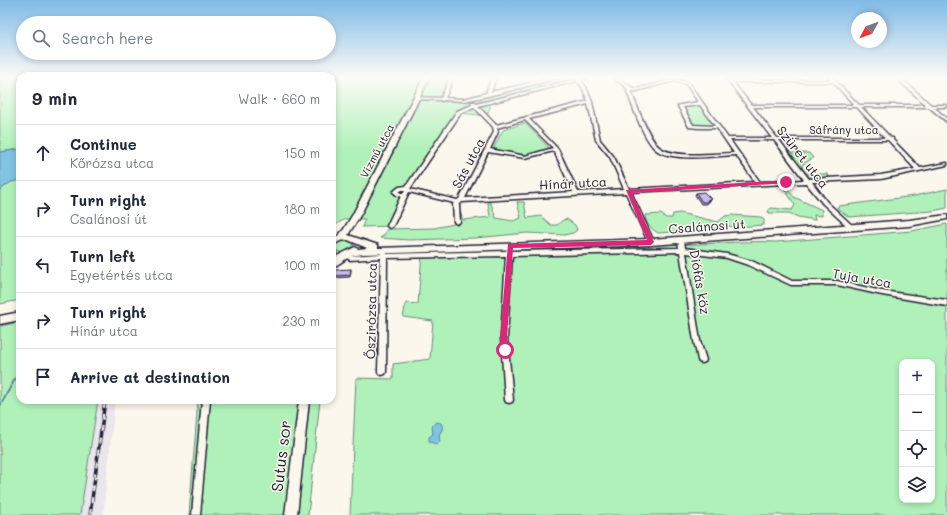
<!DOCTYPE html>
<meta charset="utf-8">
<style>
:root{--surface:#fff;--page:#f2f2f3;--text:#1f2937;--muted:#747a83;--line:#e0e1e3}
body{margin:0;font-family:Mali,sans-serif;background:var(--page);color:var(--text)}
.controls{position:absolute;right:12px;bottom:12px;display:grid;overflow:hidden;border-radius:8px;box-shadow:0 2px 6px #0003}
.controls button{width:36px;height:36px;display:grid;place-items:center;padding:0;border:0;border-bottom:1px solid var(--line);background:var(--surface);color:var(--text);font:20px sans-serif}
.compass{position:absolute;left:851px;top:12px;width:36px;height:36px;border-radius:50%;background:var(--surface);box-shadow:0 2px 6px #0003;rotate:229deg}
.stop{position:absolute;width:12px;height:12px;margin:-9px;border:3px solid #db2777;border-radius:50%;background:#fff}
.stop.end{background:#db2777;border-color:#fff;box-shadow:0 1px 4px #0008}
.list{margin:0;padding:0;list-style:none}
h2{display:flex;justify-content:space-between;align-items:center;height:52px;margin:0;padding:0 16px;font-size:17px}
h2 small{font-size:13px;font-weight:400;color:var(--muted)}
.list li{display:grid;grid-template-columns:26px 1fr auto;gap:12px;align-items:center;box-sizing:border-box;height:56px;padding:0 16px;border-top:1px solid var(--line)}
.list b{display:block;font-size:15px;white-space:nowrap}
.list p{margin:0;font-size:13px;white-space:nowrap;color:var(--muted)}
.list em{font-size:13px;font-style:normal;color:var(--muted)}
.icon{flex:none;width:22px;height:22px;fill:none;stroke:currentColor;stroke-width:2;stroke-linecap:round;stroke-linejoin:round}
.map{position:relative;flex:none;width:947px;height:515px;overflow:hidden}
.search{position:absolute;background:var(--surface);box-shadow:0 2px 6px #0003;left:16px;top:16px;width:320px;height:44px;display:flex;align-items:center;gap:10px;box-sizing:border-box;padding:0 14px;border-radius:22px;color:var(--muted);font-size:15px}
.panel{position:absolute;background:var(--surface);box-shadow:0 2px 6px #0003;left:16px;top:72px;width:320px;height:332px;border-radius:12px}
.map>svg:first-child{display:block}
.built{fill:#ebe5ec}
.green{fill:#b0f1b9;stroke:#698a7a;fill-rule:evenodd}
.water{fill:#81c4e2;stroke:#5b839f}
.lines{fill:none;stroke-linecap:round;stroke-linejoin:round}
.stream{stroke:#5b839f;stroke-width:2}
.street-casing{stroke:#22223b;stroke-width:3}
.secondary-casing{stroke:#22223b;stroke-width:3}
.street{fill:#fbf7ec;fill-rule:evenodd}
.secondary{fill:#fbf7ec;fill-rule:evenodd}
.rail-casing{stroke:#22223b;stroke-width:3.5}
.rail{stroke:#fbf7ec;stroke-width:2;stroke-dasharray:6;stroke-linecap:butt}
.wall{fill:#aba1cc;stroke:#22223b}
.building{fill:#c7bbed;stroke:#22223b}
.route{fill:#db2777}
.labels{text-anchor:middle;stroke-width:3;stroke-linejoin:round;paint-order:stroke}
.far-street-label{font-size:11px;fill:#22223b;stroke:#fbf7ec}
.street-label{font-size:13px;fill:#22223b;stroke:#fbf7ec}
.near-street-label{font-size:16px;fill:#22223b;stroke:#fbf7ec}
</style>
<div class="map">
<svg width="947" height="515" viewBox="0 0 947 515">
<rect width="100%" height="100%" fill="#fbf7ec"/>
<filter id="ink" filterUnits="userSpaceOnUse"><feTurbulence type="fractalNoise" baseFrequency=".025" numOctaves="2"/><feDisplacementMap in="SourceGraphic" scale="8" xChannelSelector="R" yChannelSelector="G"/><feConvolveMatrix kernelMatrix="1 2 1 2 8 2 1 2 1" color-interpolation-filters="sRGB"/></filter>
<g filter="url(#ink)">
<path class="built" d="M98,400H115L103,515H80Z"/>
<path class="green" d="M0,77H20V149L0,152Z
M332,77H450L441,99H468L558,77H593L492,101L487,116L461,113L404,200L393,226L362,227L365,219H345L332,227Z
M700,104L714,124L715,126C692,127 693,125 682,107Z
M525,123L550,149L525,155L493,149L503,130Z
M790,153H809L813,158L802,165L803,169L808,174H827L830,177L806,178L788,154Z
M20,180V300L0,304V190L11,182Z
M783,187H786L794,197L822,210V216L814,215L815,220L798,217L789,213H769L768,211L771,208L792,210L795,205Z
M947,189V208L932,211L849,217L837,208L838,206L914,196Z
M517,202H524L527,218L541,216L551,225H557L563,220L567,219L575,225L577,230L573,233L564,235L527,233L475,238L409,240L380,238L384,235L387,229L434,228L459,223L458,211H460L463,220L490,217L488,203H491L496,218L513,221L521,218Z
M680,213L718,222L725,216L732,215L761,217L764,220V225L736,227L726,226L727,229L658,233C651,229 646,224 645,215L661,214L666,218H672L673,214Z
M947,224V515H350L356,378L393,379V364L430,359L433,321L403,317L406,303L418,304L422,253L665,244C702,246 739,240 776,242L912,231ZM902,362H932V500H902Z
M346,239L354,243L352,250L344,253L334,250L333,246L335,242Z
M20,322V400H98L80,515H0V326Z
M198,400H320L308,515H189Z"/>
<path class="water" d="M20,149V180L11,182L0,190V152Z
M436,422L441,423L443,428L439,435L440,442L437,445L429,441V437L433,434L432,426Z"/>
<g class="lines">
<path class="stream" d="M0,406L20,370"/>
<g class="street-casing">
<path id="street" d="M450,77H454L445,98L464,99L486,93L492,77H496L491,92L555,77H563L488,96L464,101L444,100L442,101L440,100L416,99L414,98L416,97L441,98Z
M576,77L579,78L591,77L581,80L586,87L592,102L600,140L614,157L629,189L755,182L736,155C716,156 668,163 654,148C642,135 634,109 627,92L628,89L613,77C622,77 627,87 636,89L674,79L688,82L728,138H772L725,77H729L731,80H830L828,77H832L859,105H926L895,77H900L931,105H947V107H934L947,119V122L929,107H861L891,138H893V140L920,168L947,163V165L881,179L812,182L827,202L853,226L854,227L851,229L849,228L823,204L806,183L631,192L654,242L651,244L648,242L626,193L462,202L459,205L460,222L457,224L454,222L453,204L454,203L409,192L393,226L390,228L388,227L387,226L401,196H398L393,192L399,187L406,186L457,111L472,105L471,103V102H475L476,104L576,79ZM577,81L582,87L588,101L496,125L478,106ZM674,81L686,84L698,102L680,105L678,106L689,127L698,128H717L734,153C715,153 673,159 659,147C648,138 637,105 631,92L632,91H636ZM733,82H833L854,105H751ZM588,104L596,140L610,157L624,189L578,192L558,149L529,119ZM700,105L715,126L693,125L683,107ZM474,107L493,127L494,132L459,199L457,200L410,189L461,113ZM753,107H857L885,138H777ZM525,120L553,148L525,156L490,149L498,132L497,128ZM730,140H774L804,180L760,182ZM779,140H888L915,169L881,175L809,179ZM554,151L573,192L465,198L488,152L525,158ZM402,190H405L403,193H401L399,192Z
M681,238L684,240L685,248L727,254L752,261L792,281H837L882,291L947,300V306L882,295L837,285H791L748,265L727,258L686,253L700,341L706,360L705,362L702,363L699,362L698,360L694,341L680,252L512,256L507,338L513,400L512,402L509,403L506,402L505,400L501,338L506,256L387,258L386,372L385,374L382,375L379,374L378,372L381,258L350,260L347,258L350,256L381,254L382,251H386L387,254L506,251L507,249H511L512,251L679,248L678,240Z
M202,400H210L200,515H192Z"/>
</g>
<g class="secondary-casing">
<path id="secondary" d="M424,77H430L361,214L348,235L378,245V248L651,239L909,220L947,215V219L909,226L651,245L363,254L351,256L332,268V260L337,256L355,247L358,249L367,248L348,240L340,241L332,246V239L338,236L344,229L353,214Z
M332,249L335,250L336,253L332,256Z
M20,312V320L0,324V316Z
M299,400H309L297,515H285Z"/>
</g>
<use href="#street" class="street"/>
<use href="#secondary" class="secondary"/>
<g class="rail-casing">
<path id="rail" d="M90,515L105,400"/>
</g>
<use href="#rail" class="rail"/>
</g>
<path class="wall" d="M696,193L711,199L710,201H708V202L707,204H701L695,195Z
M351,269V271L350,277L335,278L334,276Z"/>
<path class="building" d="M704,192L711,199L707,200L708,202H702L696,193Z
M351,269L350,275L334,276L335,270Z"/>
</g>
<linearGradient id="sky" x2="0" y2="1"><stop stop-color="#7fbae6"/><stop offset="0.52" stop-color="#fdfbf6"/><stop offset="1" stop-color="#fdfbf6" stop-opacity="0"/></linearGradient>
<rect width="947" height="149" fill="url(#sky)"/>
<path class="route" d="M786,180L788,183L632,193L654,242L651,245L513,248L507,338V352H502L500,338L508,244L647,240L626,190Z"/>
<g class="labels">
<g class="far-street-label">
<text x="844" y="134">Sáfrány utca</text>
<text transform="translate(377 151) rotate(-62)" y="4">Vízmű utca</text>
</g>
<g class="street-label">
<text transform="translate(803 157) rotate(52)" y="5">Szüret utca</text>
<text transform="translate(468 163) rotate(-62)" y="5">Sás utca</text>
<text transform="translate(573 183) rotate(-3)" y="5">Hínár utca</text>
<text transform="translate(707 226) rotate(-4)" y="5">Csalánosi út</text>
<text transform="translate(862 278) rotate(10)" y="5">Tuja utca</text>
<text transform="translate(700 282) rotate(80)" y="5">Diófás köz</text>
<text transform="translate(371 311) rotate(-89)" y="5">Őszirózsa utca</text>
</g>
<g class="near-street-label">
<text transform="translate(281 456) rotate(-83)" y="6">Sutus sor</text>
</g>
</g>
</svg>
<div class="controls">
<button>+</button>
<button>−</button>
<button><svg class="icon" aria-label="locate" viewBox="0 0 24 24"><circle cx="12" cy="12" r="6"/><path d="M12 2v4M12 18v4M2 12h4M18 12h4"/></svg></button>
<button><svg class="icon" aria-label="layers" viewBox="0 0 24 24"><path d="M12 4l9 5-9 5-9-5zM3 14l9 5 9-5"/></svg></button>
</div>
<svg class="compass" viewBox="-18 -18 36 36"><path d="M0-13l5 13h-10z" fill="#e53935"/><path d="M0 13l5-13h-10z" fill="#747a83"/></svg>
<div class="stop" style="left:505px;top:350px"></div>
<div class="stop end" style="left:786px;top:182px"></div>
<div class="search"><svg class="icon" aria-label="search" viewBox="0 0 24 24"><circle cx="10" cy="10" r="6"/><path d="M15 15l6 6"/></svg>Search here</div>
<section class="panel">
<h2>9 min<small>Walk · 660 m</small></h2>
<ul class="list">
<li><svg class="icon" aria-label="ahead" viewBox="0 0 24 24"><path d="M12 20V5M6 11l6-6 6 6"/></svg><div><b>Continue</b><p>Kőrózsa utca</p></div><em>150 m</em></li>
<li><svg class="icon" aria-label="right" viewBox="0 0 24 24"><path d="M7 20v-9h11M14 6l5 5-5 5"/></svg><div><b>Turn right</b><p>Csalánosi út</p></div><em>180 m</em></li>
<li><svg class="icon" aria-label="left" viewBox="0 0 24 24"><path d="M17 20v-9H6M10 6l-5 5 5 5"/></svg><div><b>Turn left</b><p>Egyetértés utca</p></div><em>100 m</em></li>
<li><svg class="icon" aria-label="right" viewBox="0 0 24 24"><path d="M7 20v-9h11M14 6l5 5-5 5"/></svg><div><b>Turn right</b><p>Hínár utca</p></div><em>230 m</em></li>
<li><svg class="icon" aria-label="arrive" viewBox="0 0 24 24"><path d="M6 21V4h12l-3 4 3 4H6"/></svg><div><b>Arrive at destination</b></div></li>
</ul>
</section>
</div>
